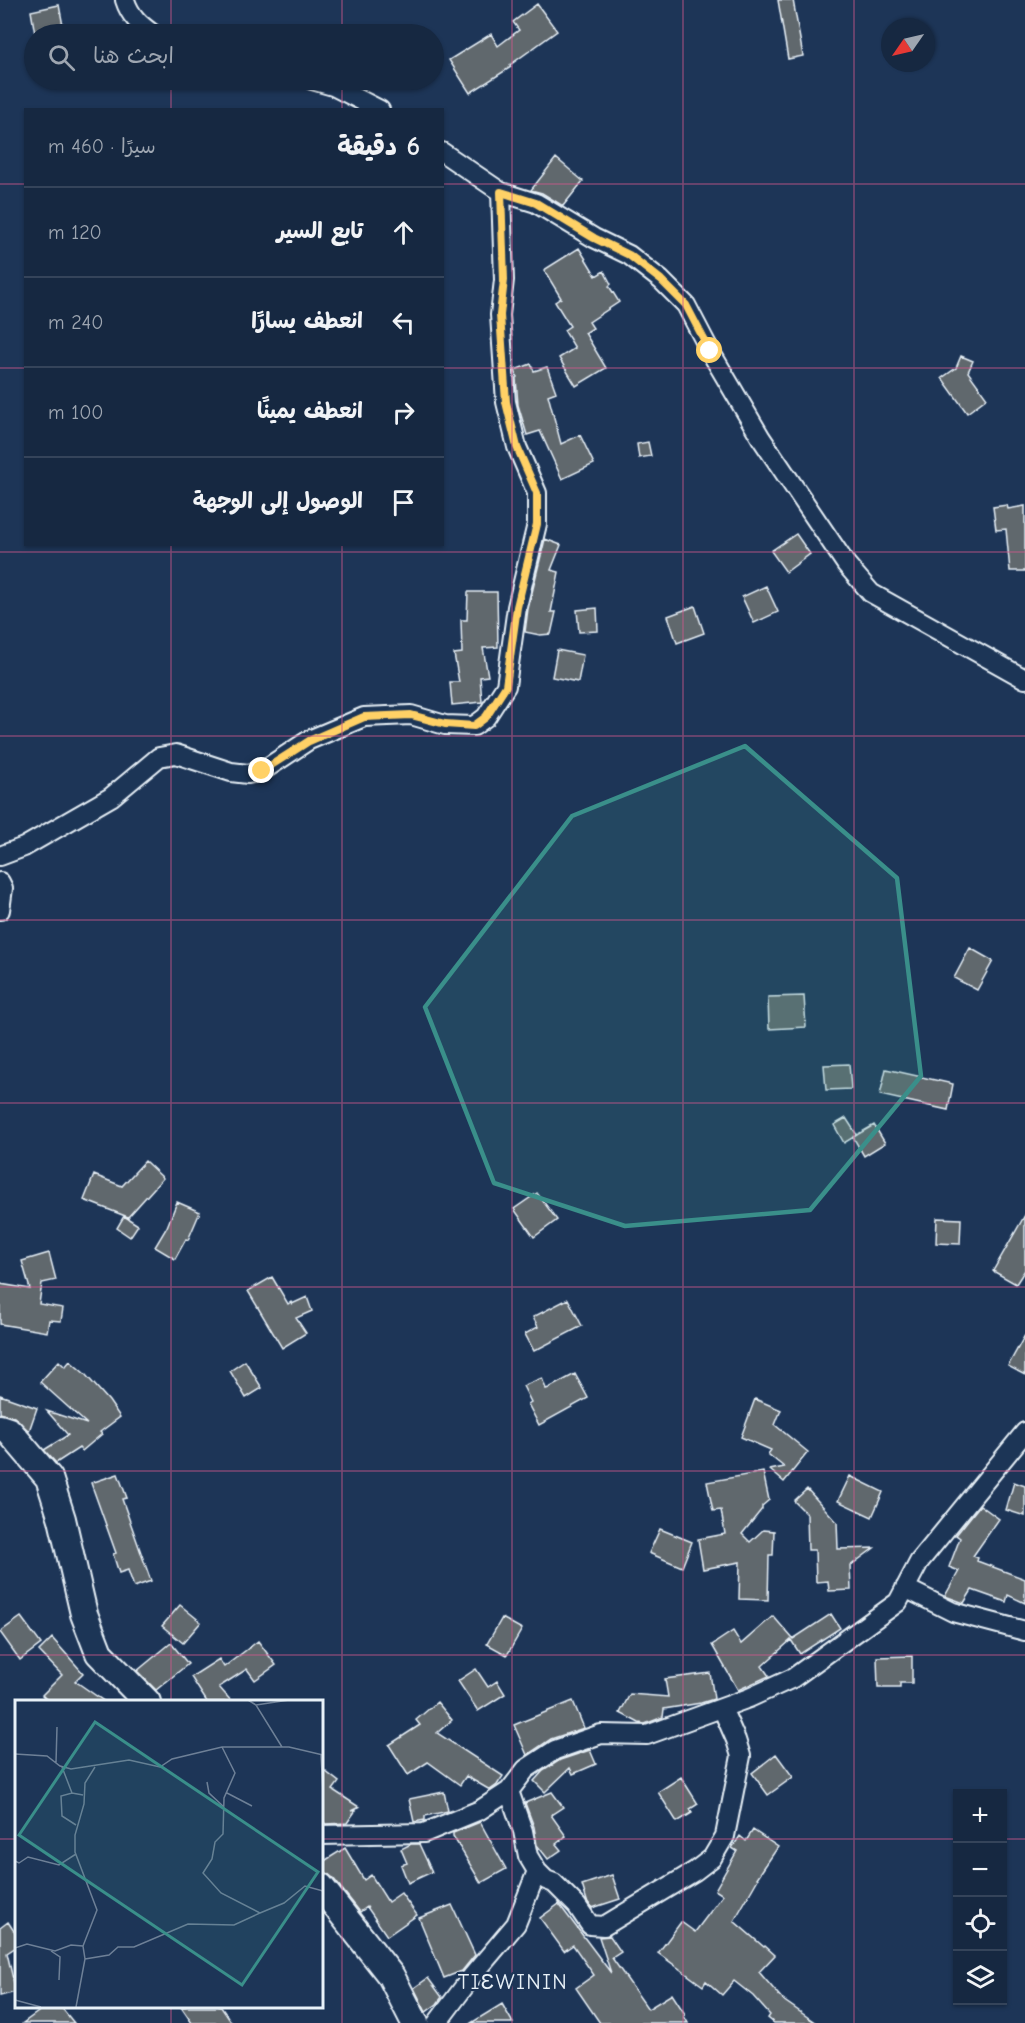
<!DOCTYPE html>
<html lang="ar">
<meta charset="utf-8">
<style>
:root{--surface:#162841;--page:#1f3048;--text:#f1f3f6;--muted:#9ea6b1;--line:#35445a}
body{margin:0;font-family:"Comic Neue","Playpen Sans Arabic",sans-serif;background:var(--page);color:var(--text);direction:rtl}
.controls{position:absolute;right:18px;bottom:18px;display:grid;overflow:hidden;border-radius:0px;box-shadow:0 2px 4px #0004}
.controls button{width:54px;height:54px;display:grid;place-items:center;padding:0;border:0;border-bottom:2px solid var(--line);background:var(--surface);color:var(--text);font:30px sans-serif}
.compass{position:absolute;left:881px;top:18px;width:54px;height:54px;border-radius:50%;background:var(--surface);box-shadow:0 2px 4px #0004;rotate:236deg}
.stop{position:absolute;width:18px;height:18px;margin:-14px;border:4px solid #ffd166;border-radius:50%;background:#fff}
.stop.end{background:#ffd166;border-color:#fff;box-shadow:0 2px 6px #0008}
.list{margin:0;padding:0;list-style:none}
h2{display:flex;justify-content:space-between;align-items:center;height:78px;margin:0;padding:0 24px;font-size:26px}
h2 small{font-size:20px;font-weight:400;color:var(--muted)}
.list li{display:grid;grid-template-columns:39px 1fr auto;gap:18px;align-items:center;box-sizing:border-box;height:90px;padding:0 24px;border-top:2px solid var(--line)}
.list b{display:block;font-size:22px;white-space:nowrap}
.list em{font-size:20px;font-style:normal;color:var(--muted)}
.icon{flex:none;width:33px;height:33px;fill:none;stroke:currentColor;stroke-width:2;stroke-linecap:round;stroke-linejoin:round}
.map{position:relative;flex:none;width:1025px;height:2023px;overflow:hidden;direction:ltr}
.search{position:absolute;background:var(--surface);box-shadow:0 2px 4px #0004;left:24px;top:24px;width:420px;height:66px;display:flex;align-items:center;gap:15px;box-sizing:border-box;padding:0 21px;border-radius:33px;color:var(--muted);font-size:22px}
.panel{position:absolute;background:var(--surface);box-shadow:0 2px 4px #0004;left:24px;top:108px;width:420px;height:438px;border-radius:0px;direction:rtl}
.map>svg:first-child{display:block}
.building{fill:#61676d;stroke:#e8f1f8;stroke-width:1.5}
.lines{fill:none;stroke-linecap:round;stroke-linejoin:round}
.street-casing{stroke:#e8f1f8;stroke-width:22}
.secondary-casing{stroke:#e8f1f8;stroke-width:30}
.street{stroke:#1d3557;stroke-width:18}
.secondary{stroke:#1d3557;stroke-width:26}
.route{stroke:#ffd166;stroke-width:8}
.marked{fill:#3a8f8a;fill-opacity:0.2;stroke:#3a8f8a;stroke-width:4.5;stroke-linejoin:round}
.grid{fill:none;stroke:#cd598a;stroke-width:1.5;stroke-opacity:0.55}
.labels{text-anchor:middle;stroke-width:4.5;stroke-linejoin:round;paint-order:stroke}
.quarter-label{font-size:22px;letter-spacing:1.5px;fill:#e8f1f8;stroke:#1d3557}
.inset-road{fill:none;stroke:#6e8097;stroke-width:1.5}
.view{fill:#3a8f8a;fill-opacity:0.15;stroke:#3a8f8a;stroke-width:3}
.inset-edge{fill:none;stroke:#e8f1f8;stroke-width:3}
</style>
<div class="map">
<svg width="1025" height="2023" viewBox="0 0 1025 2023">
<rect width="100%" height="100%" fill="#1d3557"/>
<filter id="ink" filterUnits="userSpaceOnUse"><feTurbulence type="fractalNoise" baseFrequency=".0167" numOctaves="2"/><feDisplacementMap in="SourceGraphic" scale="12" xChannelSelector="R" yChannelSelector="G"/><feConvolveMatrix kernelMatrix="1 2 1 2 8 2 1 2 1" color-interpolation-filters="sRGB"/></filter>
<g filter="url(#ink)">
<path class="building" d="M778,0H793L803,56L788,59Z
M537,4L557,31L510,65L511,67L470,93L449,60L491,34L498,46L519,30L513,22Z
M59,5L64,31L35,34L31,11Z
M556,158L583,181L563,206L542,193L531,190Z
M579,248L596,276L604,271L611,284L609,286L619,302L589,322L593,328L585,333L606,368L576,386L559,358L575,348L564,330L570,326L555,302L561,298L544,270Z
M961,356L973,361L968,372L987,398L967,413L942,378L956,368Z
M531,364L534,371L547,367L556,392L548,395L561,444L580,435L594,464L562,479L540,431L527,435L518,405L516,378L517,377L515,370Z
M648,442L651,456L639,458L637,444Z
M1007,505L1008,509L1025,506V571H1010L1006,529L996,530L993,507Z
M796,534L810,554L786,572L771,551Z
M545,539L561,545L551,570L559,572L551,612H556L551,634L540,635L525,632L528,609Z
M766,586L778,612L754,623L742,597Z
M468,592H497L498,647L483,648L488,676L480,677L482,702L452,705L450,682H459L454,654L462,653L461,620H467Z
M695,606L704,633L677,643L668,616Z
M597,608L598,631L579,632L577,610Z
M557,650L583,655L578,682L552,677Z
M970,948L993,961L977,990L954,978Z
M804,996L806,1027L769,1029L768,997Z
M849,1064L851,1089L826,1090L824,1065Z
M886,1069L953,1084L948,1110L880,1095Z
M846,1118L857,1135L844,1143L834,1125Z
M874,1125L885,1143L864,1156L853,1137Z
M145,1161L163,1178L128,1217L84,1200L94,1175L122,1186Z
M537,1193L557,1220L534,1237L514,1209Z
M177,1202L200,1212L188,1240L186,1239L175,1259L155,1247L167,1227Z
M1025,1215V1270L1016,1284L993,1271Z
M124,1216L138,1225L130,1237L117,1228Z
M937,1218L961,1219L960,1244L936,1243Z
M49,1253L56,1280L42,1283L39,1304L63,1308L61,1321L49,1320L47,1332L0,1324V1284L30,1289L22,1261Z
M272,1277L288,1304L291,1302L292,1304L307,1297L312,1311L296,1318L306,1333L282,1348L248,1291Z
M568,1299L582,1326L534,1351L525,1334L538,1327L533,1317Z
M1025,1335V1375L1008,1366Z
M59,1361L65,1367L70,1361L85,1374L109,1401L120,1417L100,1432L102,1434L82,1451L79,1448L56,1463L44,1450L68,1435L47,1411L87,1424L40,1382Z
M245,1361L262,1388L246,1398L230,1371Z
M575,1374L588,1398L539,1425L528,1404L531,1402L523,1386L542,1378L546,1389L549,1388Z
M0,1395L37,1408L29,1431L14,1417L0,1413Z
M755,1399L781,1410L775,1425L808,1452L784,1482L770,1470L784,1467L768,1454L771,1450L741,1437Z
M763,1472L769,1500L762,1506V1509L742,1534L750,1542L763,1530L774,1531L773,1555H769L768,1600L739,1599L740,1562L703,1569L698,1539L725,1534L721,1510L713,1511L707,1482Z
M118,1474L127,1498L122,1499L151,1581L134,1587L128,1570L119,1573L113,1554L116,1553L91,1483Z
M850,1476L883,1492L872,1517L838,1501Z
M1014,1482L1025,1486V1516L1006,1510Z
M807,1489L837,1522L838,1549L874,1548L850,1566L851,1590L829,1591L828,1581L816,1582L815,1550H808L807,1514L794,1501Z
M980,1505L999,1519L973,1556L978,1558L977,1561L1025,1579V1603L1008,1595L1006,1602L972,1590L964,1603L945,1596L959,1571L949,1567L960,1538L956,1535Z
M660,1529L692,1542L682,1567L649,1553Z
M180,1605L201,1622L183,1643L162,1626Z
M831,1614L840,1628L800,1654L791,1640L762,1666L769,1676L738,1690L712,1645L733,1631L741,1644L773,1616L793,1639Z
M21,1617L41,1644L20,1660L0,1632Z
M502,1618L522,1629L507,1655L487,1644Z
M52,1638L83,1673L75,1681L105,1702H49L42,1695L62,1675L39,1651Z
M258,1641L276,1665L255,1680L247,1669L219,1687L232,1702H207L191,1677L219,1659L224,1667Z
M171,1643L188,1664L156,1690L137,1671Z
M912,1656V1683H900V1688H878L877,1657Z
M476,1669L488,1687L497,1681L505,1694L478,1711L458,1681Z
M710,1673L714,1699L701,1703L664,1709L663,1717L645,1724L639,1723L620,1713L630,1694L668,1697L665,1679Z
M573,1701L584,1728L551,1739L527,1755L514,1725Z
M437,1702L452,1720L437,1733L503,1776L497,1785L490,1790L466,1776L460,1785L428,1762L408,1775L389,1745L420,1725L416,1720Z
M590,1750L596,1764L573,1774L570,1768L545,1792L534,1781L543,1771L560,1760Z
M776,1754L793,1777L768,1795L752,1773Z
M321,1768L339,1782L333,1790L359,1807L351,1811L356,1810L347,1823L326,1824L321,1820Z
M681,1777L698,1804L690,1809L692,1813L677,1822L658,1792Z
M444,1792L448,1811L425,1816V1820L414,1822L409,1799Z
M552,1792L563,1807L551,1815L566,1836L556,1844L561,1850L548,1859L537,1845L534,1827L525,1803Z
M480,1822L506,1869L481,1883L453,1836V1833Z
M753,1830L778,1847L757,1878L758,1879L734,1921L764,1947L765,1946L775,1955L759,1972L783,2000L816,2023H774L768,2018L770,2015L753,1996L734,1981L722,1995L706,1981L703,1986L658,1953L681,1922L695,1932L723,1895L715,1890L737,1851L732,1848L740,1836L746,1841Z
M411,1844H419L432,1872L408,1883L401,1865L407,1863L401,1849Z
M345,1848L364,1880L371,1875L388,1902L401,1893L417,1915L387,1936L367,1907L360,1912L333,1878L327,1873L321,1872V1863Z
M612,1875L620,1899L592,1908L587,1901L582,1885Z
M559,1904L611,1973L599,1937L610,1936L621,1952L612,1958L648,2009L672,1994L685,2014L684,2016L688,2023H600L576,1988L594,1975L573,1945L564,1951L540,1918Z
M452,1905L475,1955L462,1971L444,1978L419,1918Z
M8,1922L16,1934V1947L7,1953L16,1992L0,1996V1928Z
M428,1978L442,1997L437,2004L426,2012L414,1988Z
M502,2004L513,2023H471Z
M45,2007H61L74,2023H23Z
M181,2007H221L232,2023H192Z"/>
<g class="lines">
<g class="street-casing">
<path id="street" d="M125,0C130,16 140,25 153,34
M312,80L333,86L380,110
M442,152L501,192
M0,856L24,847L111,797L159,757L176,754L231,772L248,774L262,771L309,740L364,717L411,715L445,725L474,726L486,717L506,686L517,607L537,524V493L517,447L506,402L500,315L504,280L501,192L536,203L594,238L629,255L661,280L686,305L710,351L761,438L846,564L871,593L1025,679
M0,882L3,888L0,910
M905,1588L953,1612L1025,1631
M509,1791L523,1831L528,1856L537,1871L546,1880L554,1883L577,1906L590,1925L604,1926L695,1871L712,1858L725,1836L741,1756L736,1740L722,1708
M321,1835L424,1833L480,1810L509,1791L526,1769L555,1750L601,1734L647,1735L749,1698L793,1678L898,1602L919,1562L1025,1432
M437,2023L473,1975L516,1924L537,1871"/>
</g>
<g class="secondary-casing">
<path id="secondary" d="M0,1428L9,1431L49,1478L62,1519L84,1614L99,1653L147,1702
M321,1887L391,1976L415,2023"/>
</g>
<use href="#street" class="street"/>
<use href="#secondary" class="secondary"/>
</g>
</g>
<g class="lines" filter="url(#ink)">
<path class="route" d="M262,771L309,741L364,717L411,715L445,724L474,726L486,717L506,686L517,607L537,524V493L517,447L506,402L500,315L504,280L501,192L536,203L594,238L629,255L661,280L686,305L710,351"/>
</g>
<path class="marked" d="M745,746L897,878L921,1076L810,1210L625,1226L494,1183L425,1007L572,816Z"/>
<path class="grid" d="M171,0V34M342,0V34M512,0V2023M683,0V2023M854,0V2023M171,80V110M342,80V110M0,184H26M442,184H1025M0,368H26M442,368H1025M171,544V1702M342,544V2023M0,552H1025M0,736H1025M0,920H1025M0,1103H1025M0,1287H1025M0,1471H1025M0,1655H1025M0,1839H16M321,1839H958M1002,1839H1025M171,2006V2023"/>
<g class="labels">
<g class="quarter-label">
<text x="513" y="1989">TIƐWININ</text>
</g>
</g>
<g transform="translate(15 1700)">
<rect width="308" height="308" fill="#1d3557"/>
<path class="inset-road" d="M233,0L241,5L267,47M241,5L274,0M0,54L32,56L45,66L56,69L114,60L145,67L157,59L207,47H274L308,55M306,55L308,92M41,63L42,27M47,67L57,93M192,82L194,93L209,107M212,93L237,106M61,125L47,116L46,96L57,93L68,95M0,161L4,163L13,157L44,165L61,154M245,213L269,203L290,186L308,191M0,248L12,244L40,251L56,245L68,246M36,251L45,257L44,280M70,259L94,255L103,247H119L173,224L219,225L245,213L206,193L188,173L197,159L200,142L208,134L209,98L220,73L207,47M0,300L26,307M61,307L70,259L68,246L82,210L60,152V135L69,104L70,83L80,67"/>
<path class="view" d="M80,22L303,172L227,285L4,135Z"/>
<rect width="308" height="308" class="inset-edge"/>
</g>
</svg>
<div class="controls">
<button>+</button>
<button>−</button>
<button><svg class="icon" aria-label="locate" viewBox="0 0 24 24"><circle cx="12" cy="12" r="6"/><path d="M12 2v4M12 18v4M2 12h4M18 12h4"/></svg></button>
<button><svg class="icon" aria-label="layers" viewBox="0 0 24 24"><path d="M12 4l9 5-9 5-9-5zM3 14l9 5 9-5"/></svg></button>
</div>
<svg class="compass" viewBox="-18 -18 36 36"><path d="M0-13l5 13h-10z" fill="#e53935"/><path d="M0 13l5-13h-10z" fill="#9ea6b1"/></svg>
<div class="stop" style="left:710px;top:351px"></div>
<div class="stop end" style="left:262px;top:771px"></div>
<div class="search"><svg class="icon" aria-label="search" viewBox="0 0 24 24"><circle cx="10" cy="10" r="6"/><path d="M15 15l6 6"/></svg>ابحث هنا</div>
<section class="panel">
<h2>6 دقيقة<small>سيرًا · 460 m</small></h2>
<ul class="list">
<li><svg class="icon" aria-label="ahead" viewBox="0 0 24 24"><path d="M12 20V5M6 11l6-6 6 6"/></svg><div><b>تابع السير</b></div><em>120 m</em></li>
<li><svg class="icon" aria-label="left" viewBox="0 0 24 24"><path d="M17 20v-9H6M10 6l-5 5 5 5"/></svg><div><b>انعطف يسارًا</b></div><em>240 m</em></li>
<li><svg class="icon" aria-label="right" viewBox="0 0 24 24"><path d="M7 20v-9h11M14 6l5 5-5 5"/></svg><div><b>انعطف يمينًا</b></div><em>100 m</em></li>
<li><svg class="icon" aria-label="arrive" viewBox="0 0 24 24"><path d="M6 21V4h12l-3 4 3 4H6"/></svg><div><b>الوصول إلى الوجهة</b></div></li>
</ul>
</section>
</div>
